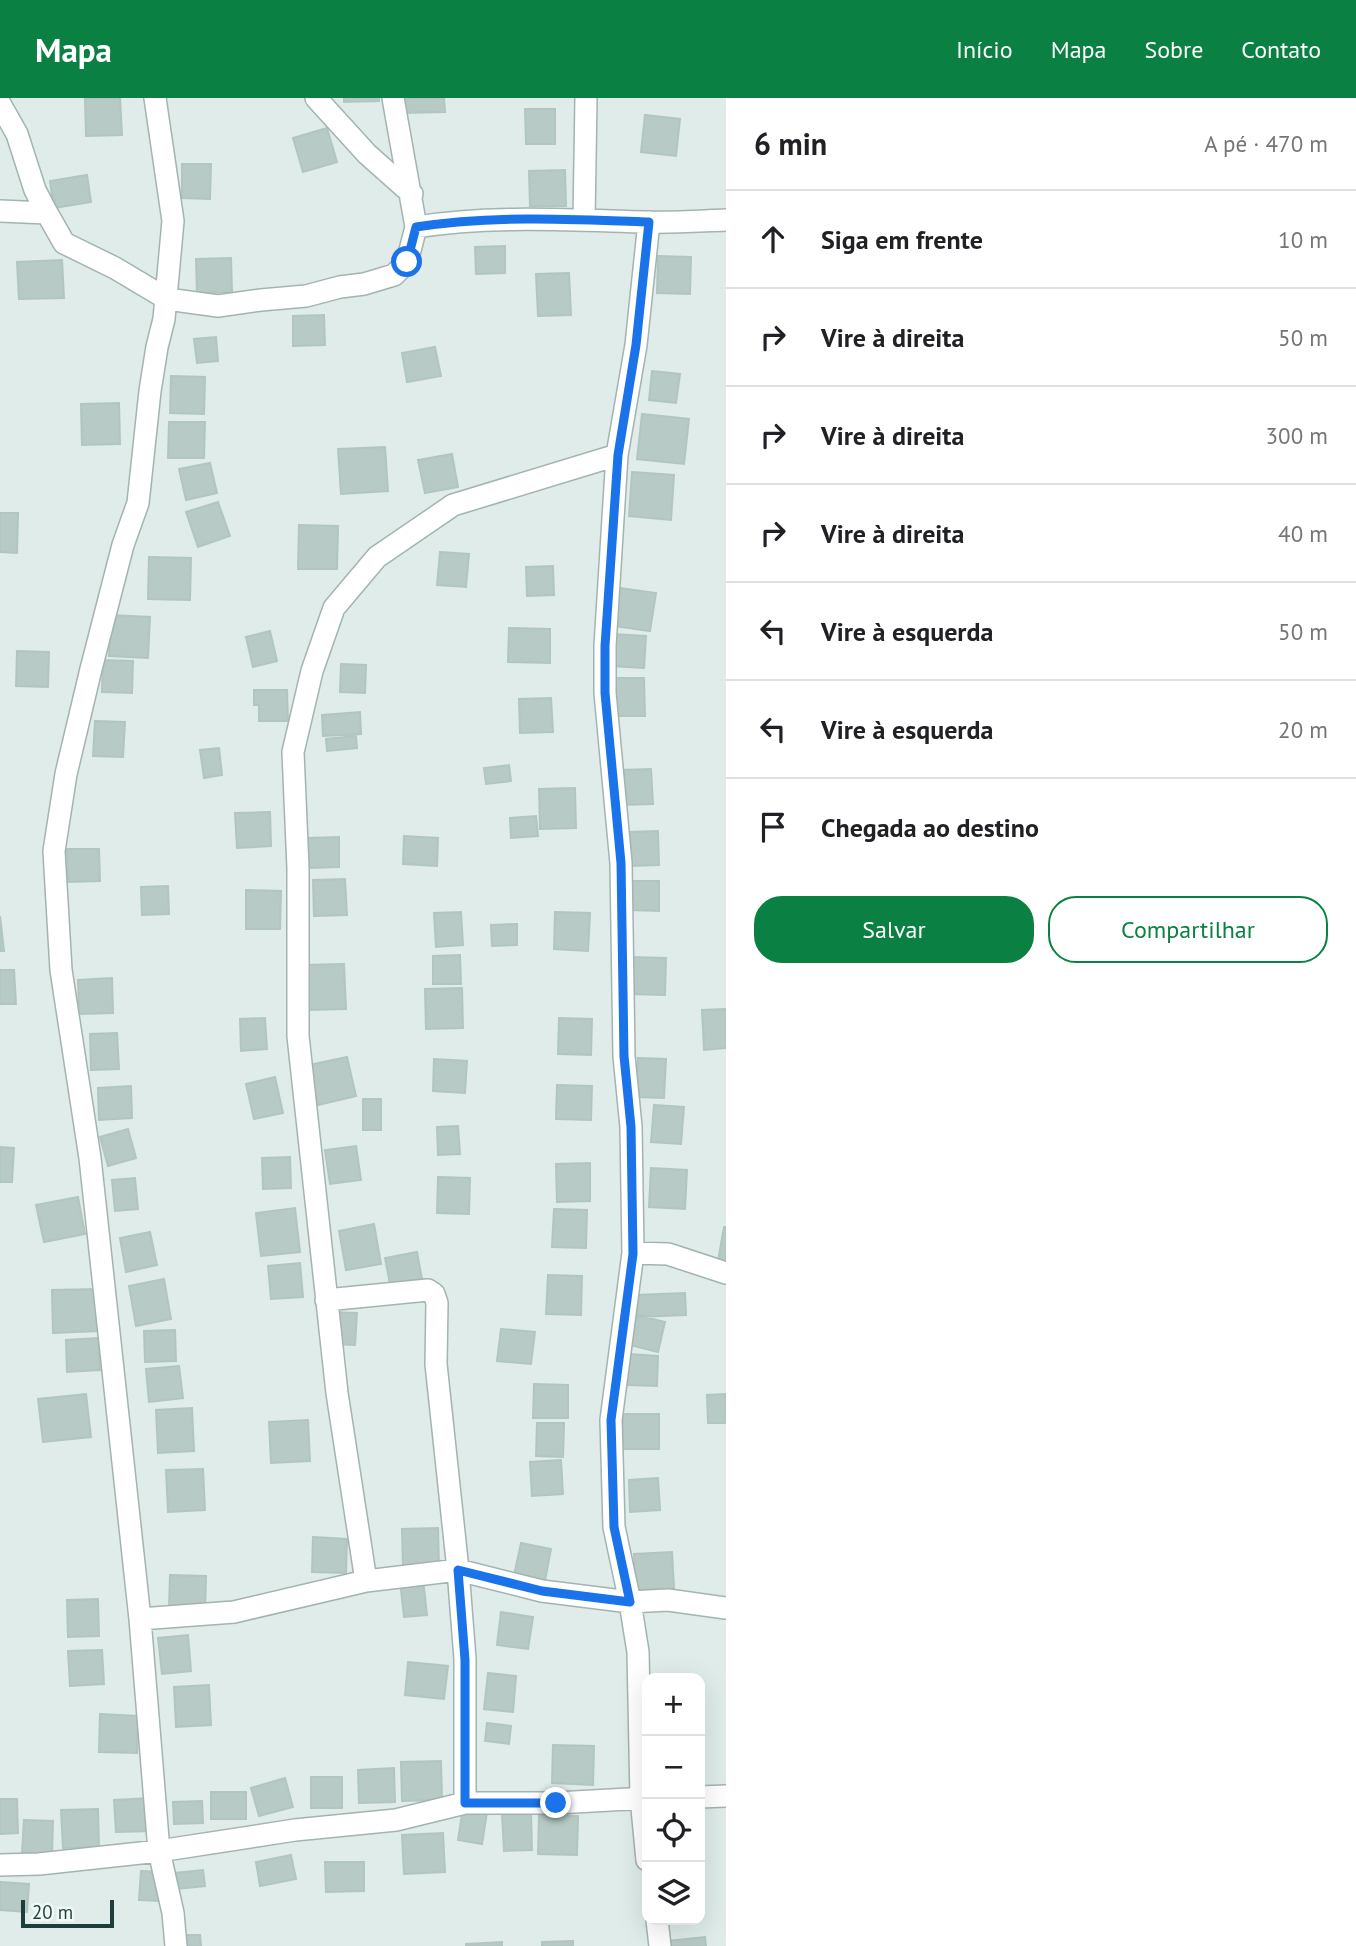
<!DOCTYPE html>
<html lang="pt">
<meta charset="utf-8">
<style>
:root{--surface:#fff;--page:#f6f6f6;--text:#202124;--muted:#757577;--line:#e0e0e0;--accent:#0b8043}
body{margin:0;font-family:"PT Sans",sans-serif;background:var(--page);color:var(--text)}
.controls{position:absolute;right:21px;bottom:21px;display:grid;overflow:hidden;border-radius:14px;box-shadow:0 7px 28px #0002}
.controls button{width:63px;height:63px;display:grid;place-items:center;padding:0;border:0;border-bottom:2px solid var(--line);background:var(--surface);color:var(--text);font:35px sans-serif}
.scale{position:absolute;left:21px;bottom:18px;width:93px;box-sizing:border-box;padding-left:7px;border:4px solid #1f3e3b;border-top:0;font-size:19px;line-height:24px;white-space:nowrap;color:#1f3e3b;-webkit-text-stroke:5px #f0f8f6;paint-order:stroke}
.stop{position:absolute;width:21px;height:21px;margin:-16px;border:5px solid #1a73e8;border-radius:50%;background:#fff}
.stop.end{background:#1a73e8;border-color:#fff;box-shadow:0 2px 7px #0008}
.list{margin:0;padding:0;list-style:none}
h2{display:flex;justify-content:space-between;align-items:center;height:91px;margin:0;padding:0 28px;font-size:30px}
h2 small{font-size:23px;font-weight:400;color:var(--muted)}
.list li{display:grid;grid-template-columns:46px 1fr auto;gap:21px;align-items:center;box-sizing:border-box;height:98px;padding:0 28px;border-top:2px solid var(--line)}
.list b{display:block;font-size:26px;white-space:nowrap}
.list em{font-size:23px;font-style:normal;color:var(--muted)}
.actions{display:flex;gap:14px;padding:21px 28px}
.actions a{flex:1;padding:16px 0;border:2px solid var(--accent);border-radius:28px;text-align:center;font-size:24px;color:var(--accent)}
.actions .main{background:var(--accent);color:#fff}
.icon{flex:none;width:38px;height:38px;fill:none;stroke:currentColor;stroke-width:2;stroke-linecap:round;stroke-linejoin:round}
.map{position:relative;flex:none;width:726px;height:1848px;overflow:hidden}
header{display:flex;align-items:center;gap:42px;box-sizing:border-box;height:98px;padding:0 35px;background:var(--accent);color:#fff}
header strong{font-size:33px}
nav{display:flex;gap:38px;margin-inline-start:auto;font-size:24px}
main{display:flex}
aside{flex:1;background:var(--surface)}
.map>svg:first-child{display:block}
.building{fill:#b7cac5;stroke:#b1c6c1;stroke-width:2}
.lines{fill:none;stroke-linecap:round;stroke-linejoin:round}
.minor-casing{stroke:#a2b4b1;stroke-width:24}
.minor{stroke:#fff;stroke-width:21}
.route{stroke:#1a73e8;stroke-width:9}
</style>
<header>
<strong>Mapa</strong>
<nav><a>Início</a><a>Mapa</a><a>Sobre</a><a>Contato</a></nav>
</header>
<main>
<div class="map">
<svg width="726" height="1848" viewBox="0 0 726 1848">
<rect width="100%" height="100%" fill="#dfece9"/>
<path class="building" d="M85,0H120L122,37L86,38Z
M344,0H379V3L344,4Z
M402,0H444L445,14L403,15Z
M525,11H555V46H526Z
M645,17L680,21L676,58L641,54Z
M327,30L337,64L303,74L293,40Z
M182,66H211L210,101L182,100Z
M565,72L566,108H530L529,73Z
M87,77L91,104L54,110L50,83Z
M505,148V175L476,176L475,149Z
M658,158L691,159L690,196L657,195Z
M231,160L232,194L197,195L196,161Z
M62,162L64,200L19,201L17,164Z
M569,175L571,217L538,218L536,176Z
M324,217L325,247L293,248V218Z
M216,239L218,263L197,265L194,241Z
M435,249L441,278L407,284L402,255Z
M652,273L680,276L676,305L649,302Z
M171,278L205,279L204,316L170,315Z
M119,305L120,346L82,347L81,306Z
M642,316L689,321L684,366L637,361Z
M169,324H205L204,360H168Z
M385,349L388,393L341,396L338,351Z
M452,356L458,389L425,395L418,362Z
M210,365L217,395L186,402L179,371Z
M632,374L674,377L671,422L629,418Z
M218,404L230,438L198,449L186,414Z
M0,415H18L17,455L0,454Z
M299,427L338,428L337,471H298Z
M440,454L469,456L466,489L437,487Z
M149,459L191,460L190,502L148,501Z
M553,468L554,497L527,498L526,469Z
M620,490L656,495L650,533L614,528Z
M111,517L150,519L148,560L109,558Z
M509,530L550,531V565L508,564Z
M270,533L277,563L253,569L246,539Z
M612,536L646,538L644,570L610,568Z
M17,553L49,554L48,589L16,588Z
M103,562L133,563L132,595L102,594Z
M341,566L366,567L365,595L340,594Z
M611,580H644L645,618H612Z
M254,592H287L288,623H259V607H254Z
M551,600L553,634L520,635L519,601Z
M360,614L361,636L323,638L322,617Z
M95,623L125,624L123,659L93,658Z
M356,638L357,650L327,653L326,641Z
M219,650L222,677L204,680L200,652Z
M509,667L511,683L486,686L484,670Z
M651,671L653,706L622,707L620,672Z
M575,690L576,730L540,731L539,691Z
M270,714L271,748L237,750L235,715Z
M536,718L538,738L511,740L510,720Z
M658,733L659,767L629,768L628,734Z
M404,738L438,740L437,768L403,766Z
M339,739V769L308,770V740Z
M67,751H99L100,783L68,784Z
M345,781L347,817L314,818L313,782Z
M631,783H659V813L631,812Z
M168,788L169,816L142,817L141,789Z
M246,792L281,793L280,831H246Z
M461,814L463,847L436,849L434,815Z
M555,814L590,815L588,853L554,851Z
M0,818L4,853H0Z
M517,826V847L492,848L491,827Z
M460,857L461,886H433V858Z
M630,859L666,860L665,897L629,896Z
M344,866L346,911L307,912L306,867Z
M0,872H14L16,906H0Z
M112,880L113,915L79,916L78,882Z
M462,890L463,930L426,931L425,891Z
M726,911V950L704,952L702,912Z
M265,920L267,951L241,953L240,921Z
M559,920L592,921L591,957L558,956Z
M117,935L119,971L91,972L90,936Z
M347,959L356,998L318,1007L309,967Z
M638,960L666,961L664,1000L636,999Z
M434,961L467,963L465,995L433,993Z
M275,979L283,1015L254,1021L246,986Z
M557,987L592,988L591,1022L556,1021Z
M131,988L132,1020L99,1022L98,990Z
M363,1001H381V1032H363Z
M654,1007L684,1009L681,1046L651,1044Z
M458,1028L460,1056L438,1057L437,1029Z
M128,1031L136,1060L108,1068L100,1039Z
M356,1048L361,1082L330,1086L325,1052Z
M0,1049L14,1050L12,1084H0Z
M290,1059L291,1090L263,1091L262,1060Z
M590,1065V1103L557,1104L556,1066Z
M651,1070L687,1072L685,1111L649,1109Z
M438,1079L470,1080L469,1116L437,1115Z
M135,1080L138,1111L115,1113L112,1082Z
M78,1099L85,1136L44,1144L36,1107Z
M295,1110L300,1154L261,1158L256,1115Z
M554,1111L587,1112L586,1150L552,1149Z
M374,1126L381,1166L346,1172L339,1133Z
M724,1129H726V1164L718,1163Z
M150,1134L157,1167L126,1174L120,1140Z
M417,1154L422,1181L390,1186L385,1160Z
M300,1165L303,1199L271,1201L268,1168Z
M548,1177L582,1178L581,1217L546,1216Z
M164,1181L171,1221L136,1228L129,1188Z
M97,1191L99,1233L53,1235L52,1192Z
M685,1195L686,1217L637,1219L636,1197Z
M331,1214L357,1215L355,1247L330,1246Z
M637,1217L665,1224L658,1254L630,1247Z
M501,1231L535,1234L531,1266L497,1263Z
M175,1232L176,1263L145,1264L144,1233Z
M98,1240L100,1272L67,1274L66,1242Z
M629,1256L658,1258L657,1288L628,1287Z
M179,1268L183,1300L149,1304L146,1271Z
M534,1286L568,1287V1320H533Z
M86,1296L91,1339L43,1344L38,1301Z
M726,1296V1325H708L707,1297Z
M192,1310L194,1353L158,1355L156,1312Z
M623,1316H659V1351H623Z
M308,1322L310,1363L271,1365L269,1324Z
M537,1325H564L563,1359L536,1358Z
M561,1362L563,1396L532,1398L530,1364Z
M203,1371L205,1412L168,1414L166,1372Z
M658,1380L660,1412L630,1414L629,1382Z
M438,1430L439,1468L403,1470L402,1431Z
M313,1439L347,1441L346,1475L312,1474Z
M521,1445L551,1451L544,1488L513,1482Z
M672,1454L674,1490L636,1492L634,1456Z
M170,1477L206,1478L205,1512L169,1511Z
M423,1481L427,1517L404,1519L400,1483Z
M98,1501L99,1538L68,1539L67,1502Z
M501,1514L533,1519L528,1551L497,1547Z
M188,1537L191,1573L162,1576L158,1540Z
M102,1552L104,1586L70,1588L68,1553Z
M408,1564L448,1568L444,1601L405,1597Z
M488,1575L516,1578L513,1614L484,1611Z
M209,1587L211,1627L176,1629L174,1589Z
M100,1616L138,1618L137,1655L99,1654Z
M487,1625L511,1628L509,1646L485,1643Z
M553,1647L594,1648L593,1687L552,1685Z
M441,1663L442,1702L402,1703L401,1664Z
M394,1670L395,1704L359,1705L358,1672Z
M311,1679H342V1710H311Z
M285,1680L293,1709L259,1718L251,1690Z
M211,1694H246V1721H211Z
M150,1700L152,1733L116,1734L114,1702Z
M0,1701H17L18,1735L0,1736Z
M202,1703L203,1725L174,1726L173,1704Z
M463,1710L487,1714L482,1746L458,1742Z
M98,1711L99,1749L63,1750L61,1712Z
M531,1714L532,1752L504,1753L502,1716Z
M539,1717L578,1718L577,1757L538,1756Z
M24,1722L53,1723L52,1756L22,1755Z
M443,1735L445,1774L404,1776L402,1737Z
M291,1757L296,1781L260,1788L256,1764Z
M325,1764H364V1793L326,1794Z
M203,1772L205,1788L177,1791L175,1775Z
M141,1773L162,1774L161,1803L139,1802Z
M0,1784L29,1786L27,1814L0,1812Z
M182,1837H200L201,1848H183Z
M705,1839L706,1848H669L668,1843Z
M573,1843V1848H542V1844Z
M502,1844V1848H466V1846Z"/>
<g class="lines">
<g class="minor-casing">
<path id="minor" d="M155,0L173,123L164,221L157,249L150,293L138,405L123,447L91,571L66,676L54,753L61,872L90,1060L140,1521L159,1753L173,1815L176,1848
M316,0L367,56L412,96
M393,0L416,129
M0,6L17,36L35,92L47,115
M0,113L47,115L64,145L115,170L167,201L218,208L261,202L306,198L340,189L364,186L394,177L407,164L416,129C492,117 569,122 646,124C672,125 699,123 726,122
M584,122L586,0
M633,1155L668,1156L726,1175
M326,1202L428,1192L434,1196L437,1205L436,1266L458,1472L465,1561V1705
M366,1483L337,1295L298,938V770L293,654L312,573L334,510L377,459L453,407L617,357
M140,1521L234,1514L366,1483L458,1472L542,1493L630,1504L668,1502L726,1510
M700,1699L726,1698
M647,1762L641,1700L638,1554L630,1504L614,1429L611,1322L633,1155L631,1029L624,958L621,765L605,595V548L617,357L636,247L649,124
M0,1767L39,1766L159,1753L295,1732L396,1722L465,1705H556L647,1700
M657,1822L660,1848"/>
</g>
<use href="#minor" class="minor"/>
</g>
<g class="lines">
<path class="route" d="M407,164L416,129C493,117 572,121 649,124L636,247L618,357L605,548V595L621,765L624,958L631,1029L633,1156L611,1322L614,1429L630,1504L542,1493L458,1472L465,1562V1705H556"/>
</g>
</svg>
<div class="controls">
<button>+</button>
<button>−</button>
<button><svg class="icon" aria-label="locate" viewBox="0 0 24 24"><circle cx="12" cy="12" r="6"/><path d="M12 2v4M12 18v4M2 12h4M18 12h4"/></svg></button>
<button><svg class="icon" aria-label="layers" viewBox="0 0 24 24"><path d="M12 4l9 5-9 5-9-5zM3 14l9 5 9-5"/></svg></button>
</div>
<div class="scale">20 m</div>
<div class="stop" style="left:407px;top:164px"></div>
<div class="stop end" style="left:556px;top:1705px"></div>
</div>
<aside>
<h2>6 min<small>A pé · 470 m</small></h2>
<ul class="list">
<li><svg class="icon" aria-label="ahead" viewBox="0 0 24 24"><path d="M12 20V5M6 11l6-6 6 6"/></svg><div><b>Siga em frente</b></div><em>10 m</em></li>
<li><svg class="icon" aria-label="right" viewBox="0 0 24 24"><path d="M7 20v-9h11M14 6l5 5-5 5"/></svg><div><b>Vire à direita</b></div><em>50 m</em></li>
<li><svg class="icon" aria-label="right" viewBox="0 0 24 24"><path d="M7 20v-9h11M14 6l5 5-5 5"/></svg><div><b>Vire à direita</b></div><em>300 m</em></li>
<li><svg class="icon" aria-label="right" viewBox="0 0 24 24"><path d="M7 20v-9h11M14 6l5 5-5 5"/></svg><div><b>Vire à direita</b></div><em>40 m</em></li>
<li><svg class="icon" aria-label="left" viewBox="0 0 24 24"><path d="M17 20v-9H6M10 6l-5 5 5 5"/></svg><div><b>Vire à esquerda</b></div><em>50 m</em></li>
<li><svg class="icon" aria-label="left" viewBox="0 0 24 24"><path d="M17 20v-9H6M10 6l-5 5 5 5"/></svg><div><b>Vire à esquerda</b></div><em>20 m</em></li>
<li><svg class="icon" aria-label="arrive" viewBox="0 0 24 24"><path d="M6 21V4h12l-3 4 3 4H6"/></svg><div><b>Chegada ao destino</b></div></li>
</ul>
<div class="actions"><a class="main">Salvar</a><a>Compartilhar</a></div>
</aside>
</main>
